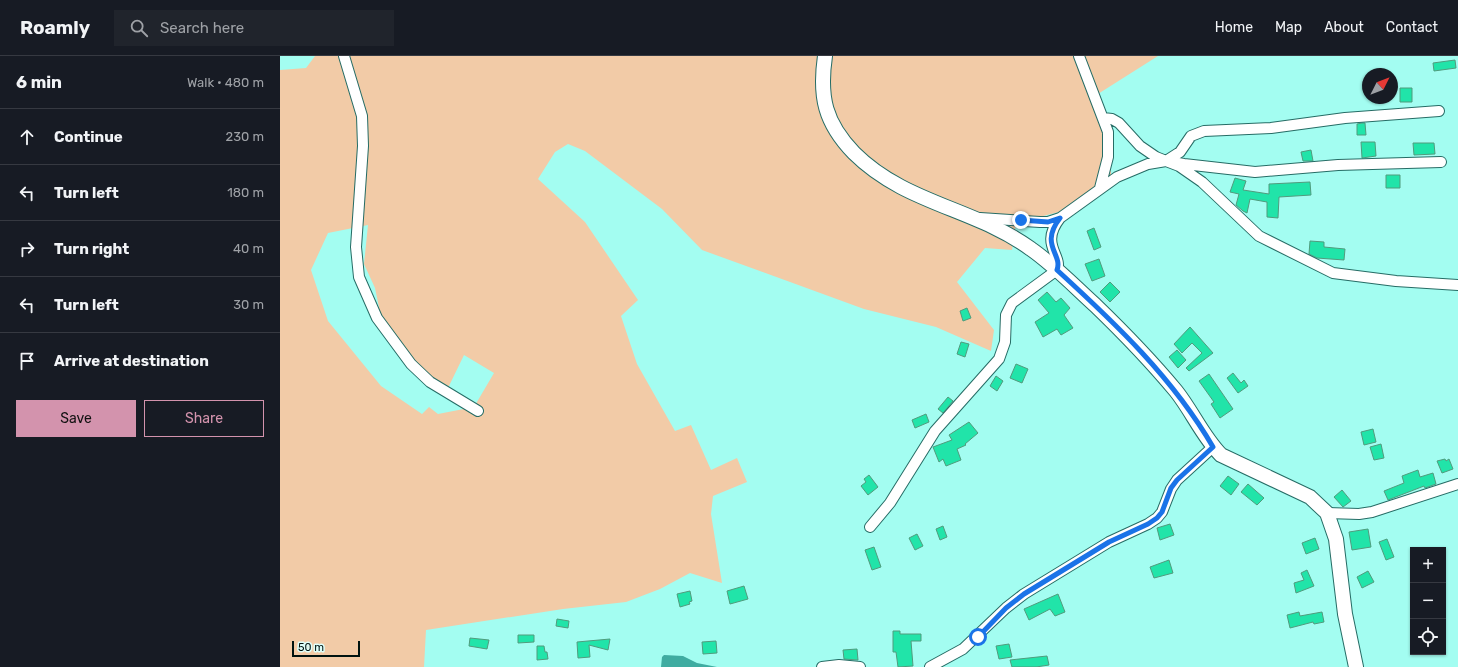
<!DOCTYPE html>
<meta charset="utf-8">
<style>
:root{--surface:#171b24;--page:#20242c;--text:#f1f3f6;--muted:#9ea1a6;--line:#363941;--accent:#d393ad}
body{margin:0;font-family:Rubik,sans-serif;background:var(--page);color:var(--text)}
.controls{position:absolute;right:12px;bottom:12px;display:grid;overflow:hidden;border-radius:0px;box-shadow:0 1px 3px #0004}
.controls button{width:36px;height:36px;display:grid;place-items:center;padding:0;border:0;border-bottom:1px solid var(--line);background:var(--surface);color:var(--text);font:20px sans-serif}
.compass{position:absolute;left:1082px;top:12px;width:36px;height:36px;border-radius:50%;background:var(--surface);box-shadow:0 1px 3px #0004;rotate:48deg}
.scale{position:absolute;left:12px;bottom:10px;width:68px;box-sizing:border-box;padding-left:4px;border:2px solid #001310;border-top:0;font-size:11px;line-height:14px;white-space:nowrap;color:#001310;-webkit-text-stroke:3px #defffa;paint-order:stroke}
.stop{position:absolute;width:12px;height:12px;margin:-9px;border:3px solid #1a73e8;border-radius:50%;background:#fff}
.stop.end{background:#1a73e8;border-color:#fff;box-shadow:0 1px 4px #0008}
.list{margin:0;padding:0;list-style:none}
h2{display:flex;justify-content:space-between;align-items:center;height:52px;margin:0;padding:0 16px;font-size:17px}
h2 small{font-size:13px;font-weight:400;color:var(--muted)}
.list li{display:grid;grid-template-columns:26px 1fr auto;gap:12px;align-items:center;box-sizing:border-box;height:56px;padding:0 16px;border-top:1px solid var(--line)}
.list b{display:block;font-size:15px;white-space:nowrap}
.list em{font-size:13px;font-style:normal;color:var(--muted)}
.actions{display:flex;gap:8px;padding:12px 16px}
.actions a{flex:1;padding:9px 0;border:1px solid var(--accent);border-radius:0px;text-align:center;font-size:14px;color:var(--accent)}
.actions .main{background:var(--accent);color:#111}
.icon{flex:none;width:22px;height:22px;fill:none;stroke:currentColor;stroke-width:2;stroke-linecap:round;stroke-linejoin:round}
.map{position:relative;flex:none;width:1178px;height:611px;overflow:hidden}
header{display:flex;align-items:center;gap:24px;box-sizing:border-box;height:56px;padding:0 20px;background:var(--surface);border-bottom:1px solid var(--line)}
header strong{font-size:19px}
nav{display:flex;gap:22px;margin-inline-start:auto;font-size:14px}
.search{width:280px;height:36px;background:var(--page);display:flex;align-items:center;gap:10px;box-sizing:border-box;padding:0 14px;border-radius:0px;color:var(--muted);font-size:15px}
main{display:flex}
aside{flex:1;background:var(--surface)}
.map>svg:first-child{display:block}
.green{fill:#f2cba7;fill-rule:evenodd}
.water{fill:#3faca1}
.building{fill:#21e4a9;stroke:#519b7d}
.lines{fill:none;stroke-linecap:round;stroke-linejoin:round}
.street-casing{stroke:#266c65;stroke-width:12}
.secondary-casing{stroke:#266c65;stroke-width:16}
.street{stroke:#fff;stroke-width:10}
.secondary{stroke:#fff;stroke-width:14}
.route{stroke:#1a73e8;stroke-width:5}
</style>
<header>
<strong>Roamly</strong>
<div class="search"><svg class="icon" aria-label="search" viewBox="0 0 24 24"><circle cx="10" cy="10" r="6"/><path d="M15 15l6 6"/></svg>Search here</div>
<nav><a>Home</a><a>Map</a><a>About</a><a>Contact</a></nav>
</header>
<main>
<aside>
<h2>6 min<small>Walk · 480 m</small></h2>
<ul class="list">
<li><svg class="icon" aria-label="ahead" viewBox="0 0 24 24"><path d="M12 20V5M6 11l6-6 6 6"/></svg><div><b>Continue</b></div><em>230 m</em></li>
<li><svg class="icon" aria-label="left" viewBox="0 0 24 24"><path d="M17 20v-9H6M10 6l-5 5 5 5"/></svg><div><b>Turn left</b></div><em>180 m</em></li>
<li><svg class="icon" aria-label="right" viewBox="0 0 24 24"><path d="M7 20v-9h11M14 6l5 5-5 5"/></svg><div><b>Turn right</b></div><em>40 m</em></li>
<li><svg class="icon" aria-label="left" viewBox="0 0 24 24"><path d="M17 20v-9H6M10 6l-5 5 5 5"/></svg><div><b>Turn left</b></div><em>30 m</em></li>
<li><svg class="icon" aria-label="arrive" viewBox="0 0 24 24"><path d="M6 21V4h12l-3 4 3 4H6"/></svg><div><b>Arrive at destination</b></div></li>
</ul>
<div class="actions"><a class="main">Save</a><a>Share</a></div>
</aside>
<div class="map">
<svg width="1178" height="611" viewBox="0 0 1178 611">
<rect width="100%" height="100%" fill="#a3fdf1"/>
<path class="green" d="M35,0H878L810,43L826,65L831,94V119L779,156L736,167L732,194L705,192L677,226L714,274L711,295L656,271L584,253L422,194L382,153L305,95L288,88L275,96L258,123L305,166L358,244L341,260L357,308L395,375L411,369L431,414L457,402L467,426L433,440L431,458L442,527L410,517L380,533L346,546L283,553L146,574L144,611H0V14L26,12ZM88,169L84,208L95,232L100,256L112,278L149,321L168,332L184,299L214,317L194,351L158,358L149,351L142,358L101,330L48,265L31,214L48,177Z"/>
<path class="water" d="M384,599L403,600L417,607L437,611H381L382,601Z"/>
<path class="building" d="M1175,4L1176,12L1154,15L1153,7Z
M1120,32H1132V46H1120Z
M1082,67H1085L1086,79H1077V68Z
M1081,86H1095L1096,100L1082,102Z
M1133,87H1154L1155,98L1134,99Z
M1031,94L1033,105H1023L1021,96Z
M1106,119H1120V132H1106Z
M955,122L966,125L963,134L989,138V128L1030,126L1031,139L999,141L998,162L987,161V146L970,143L967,157L963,155L956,149L959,138L950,136Z
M814,172L821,191L814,194L807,175Z
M1030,185L1044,186V191L1065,193L1064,204L1037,202L1029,198Z
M819,203L825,220L812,225L805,208Z
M830,226L840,236L830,246L820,236Z
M767,236L776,246L781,242L790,252L784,259L793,272L781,279L777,273L763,281L755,266L769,257L758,244Z
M687,252L691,262L683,265L680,255Z
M910,271L933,297L909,315L906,312L922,297L912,287L902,297L894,288Z
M681,286L689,288L685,301L677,298Z
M897,294L906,304L898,312L889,301Z
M736,308L748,313L742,327L730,322Z
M953,317L961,327L964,324L968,330L958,337L947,322Z
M929,318L953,353L940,362L931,348L934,346L919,325Z
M716,320L723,325L717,335L710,330Z
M668,341L673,345L663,357L658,353Z
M646,358L649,366L635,372L632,364Z
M689,366L698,377L685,388L686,389L677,393L681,404L666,410L663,403L659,406L653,391L672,384L669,379Z
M1093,373L1096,386L1084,389L1081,376Z
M1101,388L1104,402L1094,404L1090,391Z
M1165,403L1166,405L1169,403L1173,413L1162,417L1157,405Z
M1138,414L1140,421L1153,417L1156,428L1145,432L1144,430L1108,444L1104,435L1124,427L1122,420Z
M589,419L598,431L588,439L581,430L586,426L584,423Z
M948,420L959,428L951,439L940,430Z
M968,428L984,442L977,449L961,436Z
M1062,434L1071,445L1063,451L1054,441Z
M890,468L894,479L880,484L877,472Z
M663,470L667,481L660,484L656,473Z
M1088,473L1091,491L1072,494L1069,476Z
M637,478L643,490L635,494L629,482Z
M1035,482L1039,493L1026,498L1022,487Z
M1107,483L1114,501L1106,504L1099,486Z
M594,491L601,511L592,514L585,494Z
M889,504L893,517L874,522L870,511Z
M1027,514L1034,530L1016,537L1014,527L1024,524L1021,517Z
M1088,515L1094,526L1082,532L1077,521Z
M464,530L468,543L450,548L447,535Z
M410,535L412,545L409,546L410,548L400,551L397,538Z
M778,538L785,556L775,560L770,553L749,564L744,553Z
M1019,556L1020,560L1042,556L1044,566L1034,568L1033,566L1010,572L1007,559Z
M277,563L289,565L288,572L276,570Z
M613,575H620V578H641V585H631L633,610L618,611L616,596H613Z
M238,579H254V586L238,587Z
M190,582L209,584L207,593L189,590Z
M330,583L328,594L309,589L310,601L298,602L297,586Z
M436,585L437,597L423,598L422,586Z
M729,588L732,601L719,603L716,590Z
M257,590H264L265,596H267L268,603L257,604Z
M577,593L578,604L564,603L563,594Z
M767,600L769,609L756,611H732L730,604Z"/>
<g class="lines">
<g class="street-casing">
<path id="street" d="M64,0L82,60L83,90L76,191L79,221L97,262L131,308L150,326L198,355
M799,0L828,76V101L820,132
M823,62L832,63L839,67L860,90L876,101L886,105L904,108L975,116L1058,109L1161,106
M886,105L900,96L911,80L924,75L991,72L1065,62L1159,55
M700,162L760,166H768L780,162
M1047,457L1079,458L1092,456L1178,428
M590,471L610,447L655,375L719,303L725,286L726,259L732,247L777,214C783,199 759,189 780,162L837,121L868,108L886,105L899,110L922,126L979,180L1053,217L1116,225L1178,229
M542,611L559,609L580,611
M650,611L683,593L726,552L744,538L829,486L868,468L877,462L882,456L891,433L897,424L933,391"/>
</g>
<g class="secondary-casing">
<path id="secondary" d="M545,0C539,41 545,67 574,97C625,148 695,152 751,193C774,209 794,230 815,249C843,276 871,305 896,335C912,355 923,381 941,399L1030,441L1047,457L1056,483L1065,558L1076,611"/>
</g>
<use href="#street" class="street"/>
<use href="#secondary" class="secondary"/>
</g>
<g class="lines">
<path class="route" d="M698,581L726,552L744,538L829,486L868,468L877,462L882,456L891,432L897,424L933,391C893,322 835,267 777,214C783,198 759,189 780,162L768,166L741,164"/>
</g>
</svg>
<div class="controls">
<button>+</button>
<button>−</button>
<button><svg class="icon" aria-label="locate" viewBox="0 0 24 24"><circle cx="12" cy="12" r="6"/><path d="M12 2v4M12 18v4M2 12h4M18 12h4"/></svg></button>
</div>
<svg class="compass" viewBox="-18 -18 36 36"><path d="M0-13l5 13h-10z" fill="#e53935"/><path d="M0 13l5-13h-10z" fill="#9ea1a6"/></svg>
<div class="scale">50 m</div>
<div class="stop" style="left:698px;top:581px"></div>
<div class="stop end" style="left:741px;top:164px"></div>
</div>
</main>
